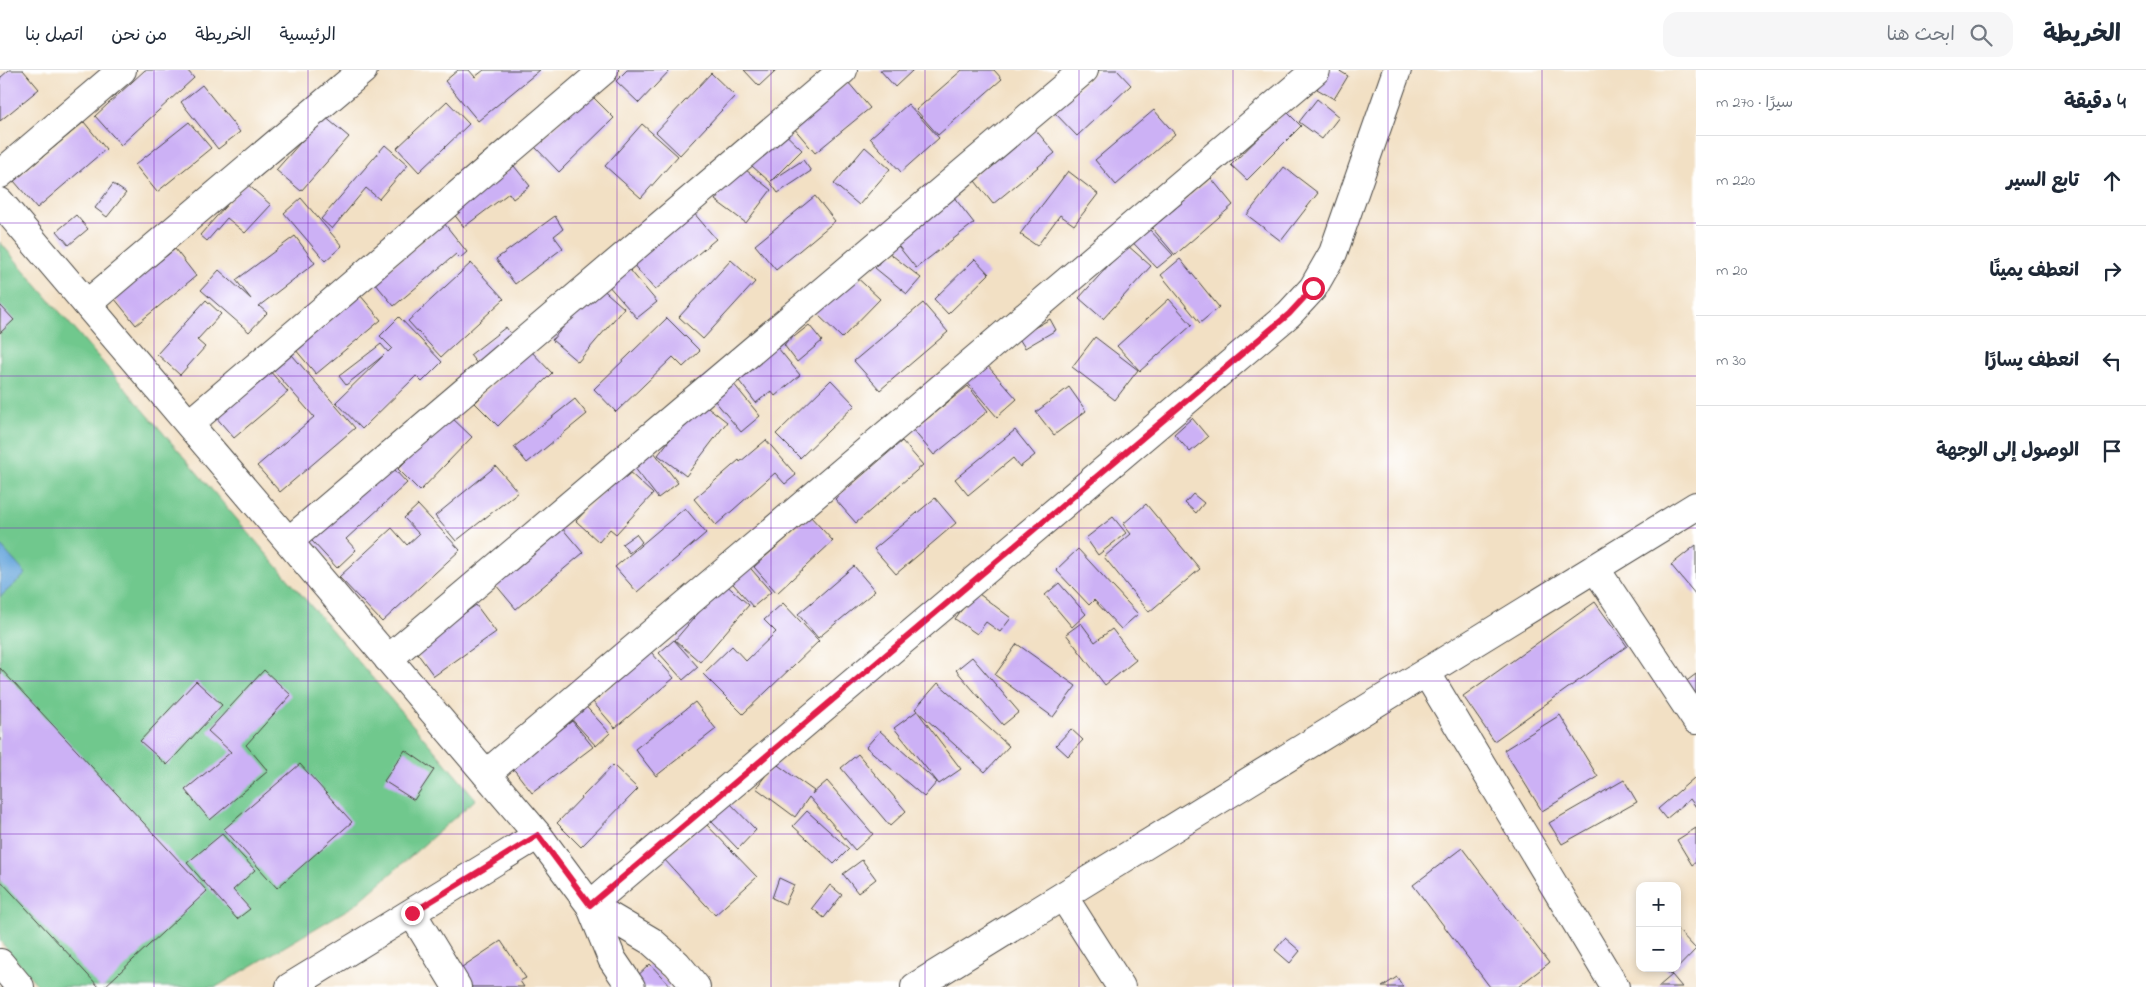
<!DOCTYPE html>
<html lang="ar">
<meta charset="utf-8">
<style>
:root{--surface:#fff;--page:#f6f6f7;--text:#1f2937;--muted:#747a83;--line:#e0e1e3}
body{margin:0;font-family:"Indie Flower","Playpen Sans Arabic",sans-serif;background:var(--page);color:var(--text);direction:rtl}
.controls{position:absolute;right:15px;bottom:15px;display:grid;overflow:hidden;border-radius:10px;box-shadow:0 2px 8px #0003}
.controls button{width:45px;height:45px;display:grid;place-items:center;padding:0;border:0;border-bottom:1px solid var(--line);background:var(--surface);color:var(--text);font:25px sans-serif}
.stop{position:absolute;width:15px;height:15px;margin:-11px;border:4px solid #e11d48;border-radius:50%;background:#fff}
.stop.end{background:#e11d48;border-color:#fff;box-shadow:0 1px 5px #0008}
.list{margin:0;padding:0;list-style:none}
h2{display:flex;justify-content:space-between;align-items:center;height:65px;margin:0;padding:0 20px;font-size:21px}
h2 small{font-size:16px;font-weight:400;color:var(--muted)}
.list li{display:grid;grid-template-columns:32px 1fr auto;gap:15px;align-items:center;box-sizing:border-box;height:90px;padding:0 20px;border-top:1px solid var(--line)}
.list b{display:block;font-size:19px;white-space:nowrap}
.list em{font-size:16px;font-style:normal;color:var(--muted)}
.icon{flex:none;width:28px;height:28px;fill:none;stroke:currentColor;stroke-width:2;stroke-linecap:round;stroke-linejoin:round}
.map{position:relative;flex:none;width:1696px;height:917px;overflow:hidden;direction:ltr}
header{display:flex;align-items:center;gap:30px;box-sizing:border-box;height:70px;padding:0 25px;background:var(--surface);border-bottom:1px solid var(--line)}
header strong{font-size:24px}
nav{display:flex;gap:28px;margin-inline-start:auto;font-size:18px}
.search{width:350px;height:45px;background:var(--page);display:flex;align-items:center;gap:12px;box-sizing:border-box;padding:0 18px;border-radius:15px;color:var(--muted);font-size:19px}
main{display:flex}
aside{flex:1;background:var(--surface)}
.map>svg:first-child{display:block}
.green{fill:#70c88d;stroke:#4e7a5c}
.water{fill:#6ca9dd;stroke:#4c6a84}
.building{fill:#ccb1f5}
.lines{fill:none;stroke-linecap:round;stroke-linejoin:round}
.minor-casing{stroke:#494642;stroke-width:30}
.minor{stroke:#fff;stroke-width:28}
.route{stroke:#e11d48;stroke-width:6}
.grid{fill:none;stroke:#7b2cbf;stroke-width:1;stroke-opacity:0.55}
</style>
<header>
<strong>الخريطة</strong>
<div class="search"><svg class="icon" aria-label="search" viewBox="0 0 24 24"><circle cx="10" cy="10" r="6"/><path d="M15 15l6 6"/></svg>ابحث هنا</div>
<nav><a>الرئيسية</a><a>الخريطة</a><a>من نحن</a><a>اتصل بنا</a></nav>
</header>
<main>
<aside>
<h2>4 دقيقة<small>سيرًا · 270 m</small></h2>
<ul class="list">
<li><svg class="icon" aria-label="ahead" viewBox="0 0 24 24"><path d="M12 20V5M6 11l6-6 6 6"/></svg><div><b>تابع السير</b></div><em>220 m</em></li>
<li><svg class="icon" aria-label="right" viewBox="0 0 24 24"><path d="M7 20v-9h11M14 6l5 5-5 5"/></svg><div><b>انعطف يمينًا</b></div><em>20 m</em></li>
<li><svg class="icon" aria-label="left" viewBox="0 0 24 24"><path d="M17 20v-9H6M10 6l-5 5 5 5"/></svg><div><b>انعطف يسارًا</b></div><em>30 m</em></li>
<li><svg class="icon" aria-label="arrive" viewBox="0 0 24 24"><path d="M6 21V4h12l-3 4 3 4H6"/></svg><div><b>الوصول إلى الوجهة</b></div></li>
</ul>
</aside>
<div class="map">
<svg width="1696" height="917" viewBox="0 0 1696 917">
<rect width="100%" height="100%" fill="#fff"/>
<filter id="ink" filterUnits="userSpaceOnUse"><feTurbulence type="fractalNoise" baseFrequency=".02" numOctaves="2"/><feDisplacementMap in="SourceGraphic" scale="10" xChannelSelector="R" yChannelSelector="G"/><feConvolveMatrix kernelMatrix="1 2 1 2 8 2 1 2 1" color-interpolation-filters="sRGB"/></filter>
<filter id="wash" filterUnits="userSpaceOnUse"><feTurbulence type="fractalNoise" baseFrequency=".0096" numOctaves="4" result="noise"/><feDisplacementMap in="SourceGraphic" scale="20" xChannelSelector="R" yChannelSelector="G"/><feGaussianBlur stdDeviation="1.12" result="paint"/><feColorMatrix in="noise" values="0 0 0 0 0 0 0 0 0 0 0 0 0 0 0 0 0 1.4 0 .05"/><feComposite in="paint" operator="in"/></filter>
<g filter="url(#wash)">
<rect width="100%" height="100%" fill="#f2e0c4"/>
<path class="green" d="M0,172L476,729L355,835L216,917H39L0,871Z"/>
<path class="water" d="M0,475L26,504L0,527Z"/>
<g id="blocks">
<path class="building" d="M9,0H23L39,19L0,51V8Z
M145,0H187L194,8L121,75L95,46Z
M458,0H469L475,7L484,0H540L478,51L445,11Z
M627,0H670L639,33L616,11Z
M744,0H776L759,16Z
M880,0H913L895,17Z
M962,0H994L1002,9L938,65L916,40Z
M1098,0H1117L1131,15L1077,66L1054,42Z
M1329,0H1338L1348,6L1334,29L1317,19Z
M711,3L735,26L680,85L656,62Z
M848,12L870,38L815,83L793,57Z
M202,15L240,62L218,79L181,32Z
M589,23L614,48L559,102L535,77Z
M1317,29L1339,47L1322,69L1299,52Z
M447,31L469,54L419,102L397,78Z
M908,34L939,68L901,102L870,68Z
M1154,40L1175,64L1116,115L1095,90Z
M1286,41L1301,56L1247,110L1231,95Z
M324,46L349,67L301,121L276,100Z
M84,52L106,79L37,138L14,111Z
M189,52L211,78L157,122L135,95Z
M642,54L678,86L641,128L605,96Z
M776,55L802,80L771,111L803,90L811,101L778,123L770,112L744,89Z
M1034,58L1055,83L993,134L972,107Z
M385,75L408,95L379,129L366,118L332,159L321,149Z
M865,77L890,99L859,135L834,114Z
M514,96L530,116L513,129L509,123L464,157L449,138L498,109Z
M741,96L771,120L746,153L715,130Z
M1284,97L1318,123L1281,171L1247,145Z
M1068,101L1098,124L1074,155L1060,145L1037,176L1020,164Z
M1211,108L1233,135L1175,185L1152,158Z
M246,113L271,135L245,163L227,148L207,171L200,165Z
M113,114L126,123L107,147L95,138Z
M815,126L835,151L776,200L755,175Z
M953,126L974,153L916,198L895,172Z
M301,128L342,176L325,191L284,143Z
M693,142L716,169L655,220L632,193Z
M76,145L88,159L69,175L57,161Z
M555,146L563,159L554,166L563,178L515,214L496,189Z
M1138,147L1173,185L1157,198L1122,161Z
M444,153L467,182L460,188L456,184L394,236L374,212Z
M295,166L315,193L259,236L267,243L249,262L201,220L219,200L251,229L236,210Z
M1127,175L1151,196L1103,249L1079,228Z
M175,179L196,206L136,255L114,228Z
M888,182L921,208L907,224L875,198Z
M620,188L657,232L637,248L599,205Z
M975,189L989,204L948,244L934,229Z
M1180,189L1219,237L1200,253L1161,205Z
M731,190L755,212L703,269L679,247Z
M471,193L504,229L441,287L408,251Z
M852,203L880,229L842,268L815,242Z
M599,216L624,238L578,292L552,270Z
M360,225L381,250L316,304L295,279Z
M1169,229L1192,255L1140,301L1117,276Z
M206,230L221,244L197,270L205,277L180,305L157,284Z
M923,233L948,262L880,320L854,291Z
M0,235L14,250L0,263Z
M399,247L442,292L422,312L416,306L362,359L336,332L384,285L346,315L339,306L381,274L388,282L392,278L380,266Z
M667,248L700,281L683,297L673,287L616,342L594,319Z
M1050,249L1056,260L1025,278L1018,267Z
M809,255L822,271L797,292L784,275Z
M784,256L793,266L778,278L800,305L775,326L771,321L756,333L736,307Z
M506,257L518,274L483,301L470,285Z
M1095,267L1138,300L1115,330L1072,297Z
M280,271L355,358L280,422L257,396L314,347L262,287Z
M529,279L552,303L498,356L475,333Z
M979,286L1017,329L997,347L959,303Z
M719,296L760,346L741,362L699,312Z
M269,300L288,322L234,368L215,346Z
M831,310L855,335L800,388L776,364Z
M968,316L988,341L934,385L913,360Z
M1069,317L1086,341L1054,365L1036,342Z
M695,327L727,352L686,406L658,385L689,345Z
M575,329L587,344L527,393L514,377Z
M450,346L472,367L420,421L398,399Z
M1192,348L1208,367L1190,382L1174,364Z
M1015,360L1035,385L1020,397L1013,388L968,425L955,409Z
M644,369L678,413L658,428L624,384Z
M766,370L796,405L785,414L775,403L716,455L694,429L739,390L740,392Z
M902,371L923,395L856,453L835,429Z
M380,384L407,413L346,469L356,480L337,498L300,458Z
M496,396L518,422L456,471L435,446Z
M625,398L653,424L616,464L610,459L599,472L576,451Z
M1193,424L1204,433L1196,443L1185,433Z
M935,428L956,453L896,504L874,479Z
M1146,434L1200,499L1149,542L1104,487L1131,464L1123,454Z
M418,435L460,480L382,552L339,507L392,458L407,475L419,464L404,448Z
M685,438L706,463L637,522L615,497Z
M810,446L833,471L777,523L754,497Z
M1113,447L1126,463L1098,485L1086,468Z
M562,458L583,483L516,539L495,514Z
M636,464L642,472L629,483L622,474Z
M1696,475V525L1671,495Z
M1078,479L1138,544L1121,559L1094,530L1089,535L1056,500Z
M746,493L771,522L753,537L728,508Z
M854,496L875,521L818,568L798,544Z
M724,513L749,535L700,592L675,570Z
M1059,513L1086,544L1072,557L1045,525Z
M975,521L1011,548L1000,562L986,552L977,564L955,549Z
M1595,532L1627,576L1494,671L1463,626Z
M783,533L819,571L743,644L703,604L732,576L746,591L776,562L764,550Z
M476,535L496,562L434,606L414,579Z
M1081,553L1095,572L1112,559L1136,590L1105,615L1066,564Z
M674,570L698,597L683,610L659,583Z
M1017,574L1076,616L1053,647L995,605Z
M651,582L674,608L615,658L593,632Z
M972,587L1019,642L1003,655L956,600Z
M0,598L207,821L104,917H99L0,810Z
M264,600L291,625L246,675L268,701L210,750L185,720L231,682L208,661Z
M1696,604V630L1680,616Z
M196,611L222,635L167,695L140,671Z
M938,613L1009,676L985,702L915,639Z
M580,630L610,663L596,676L566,643Z
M695,632L716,659L656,706L635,679Z
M917,641L961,699L939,714L894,658Z
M1560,645L1598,707L1542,741L1504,680Z
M572,651L593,677L532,723L512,697Z
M1071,659L1083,670L1068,686L1056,675Z
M880,661L937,712L924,727L866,677Z
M405,680L434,700L414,730L384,711Z
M858,684L906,741L890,756L841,698Z
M775,693L814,721L812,724L827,711L873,764L855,780L809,727L795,747L756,718Z
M300,694L352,752L277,818L224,759Z
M613,695L638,719L581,777L557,753Z
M1694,708L1696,710V737L1690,729L1666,749L1658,739Z
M1624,710L1637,732L1562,774L1549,753Z
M728,731L756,760L738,779L710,750Z
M807,741L849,779L834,794L793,756Z
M705,753L757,807L715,845L664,789Z
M1696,758V792L1692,795L1677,770Z
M222,764L255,800L233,820L250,839L237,849L187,793Z
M1462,778L1549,893L1518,917H1490L1413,815Z
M862,790L876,809L858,823L843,804Z
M779,808L794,815L785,834L772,828Z
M830,815L842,825L824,848L812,838Z
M1677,859L1696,879L1671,905L1663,898H1677Z
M1285,868L1300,881L1290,893L1275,880Z
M501,871L526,908L520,911L524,917H472L459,899Z
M650,894L671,917H634L630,913Z
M1672,905L1682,917H1658Z
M1397,907L1403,917H1382Z"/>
</g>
</g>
<g filter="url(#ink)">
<use href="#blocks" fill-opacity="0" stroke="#494642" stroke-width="1"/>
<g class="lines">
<g class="minor-casing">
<path id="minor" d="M0,104L122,0
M0,132L538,765L590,835L612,889L631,917
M87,234L363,0
M189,354L604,0
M289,471L843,0
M1595,498L1696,650
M388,589L1084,0
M1426,602L1615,917
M486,704L1316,0
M1063,826L1121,917
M590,835L1289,244L1313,218L1333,183L1397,0
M590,835L651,871L677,894L696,917
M412,843L457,917
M0,893L20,917
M290,917L538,765
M915,917L1696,436"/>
</g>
<use href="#minor" class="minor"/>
</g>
</g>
<g class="lines" filter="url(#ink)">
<path class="route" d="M412,843L538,765L590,835L1289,244L1313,218"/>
</g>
<path class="grid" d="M154,0V917M308,0V917M463,0V917M617,0V917M771,0V917M925,0V917M1079,0V917M1233,0V917M1388,0V917M1542,0V917M0,153H1696M0,306H1696M0,458H1696M0,611H1696M0,764H1696"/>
</svg>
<div class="controls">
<button>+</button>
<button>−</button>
</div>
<div class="stop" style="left:1313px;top:218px"></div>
<div class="stop end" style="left:412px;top:843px"></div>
</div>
</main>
